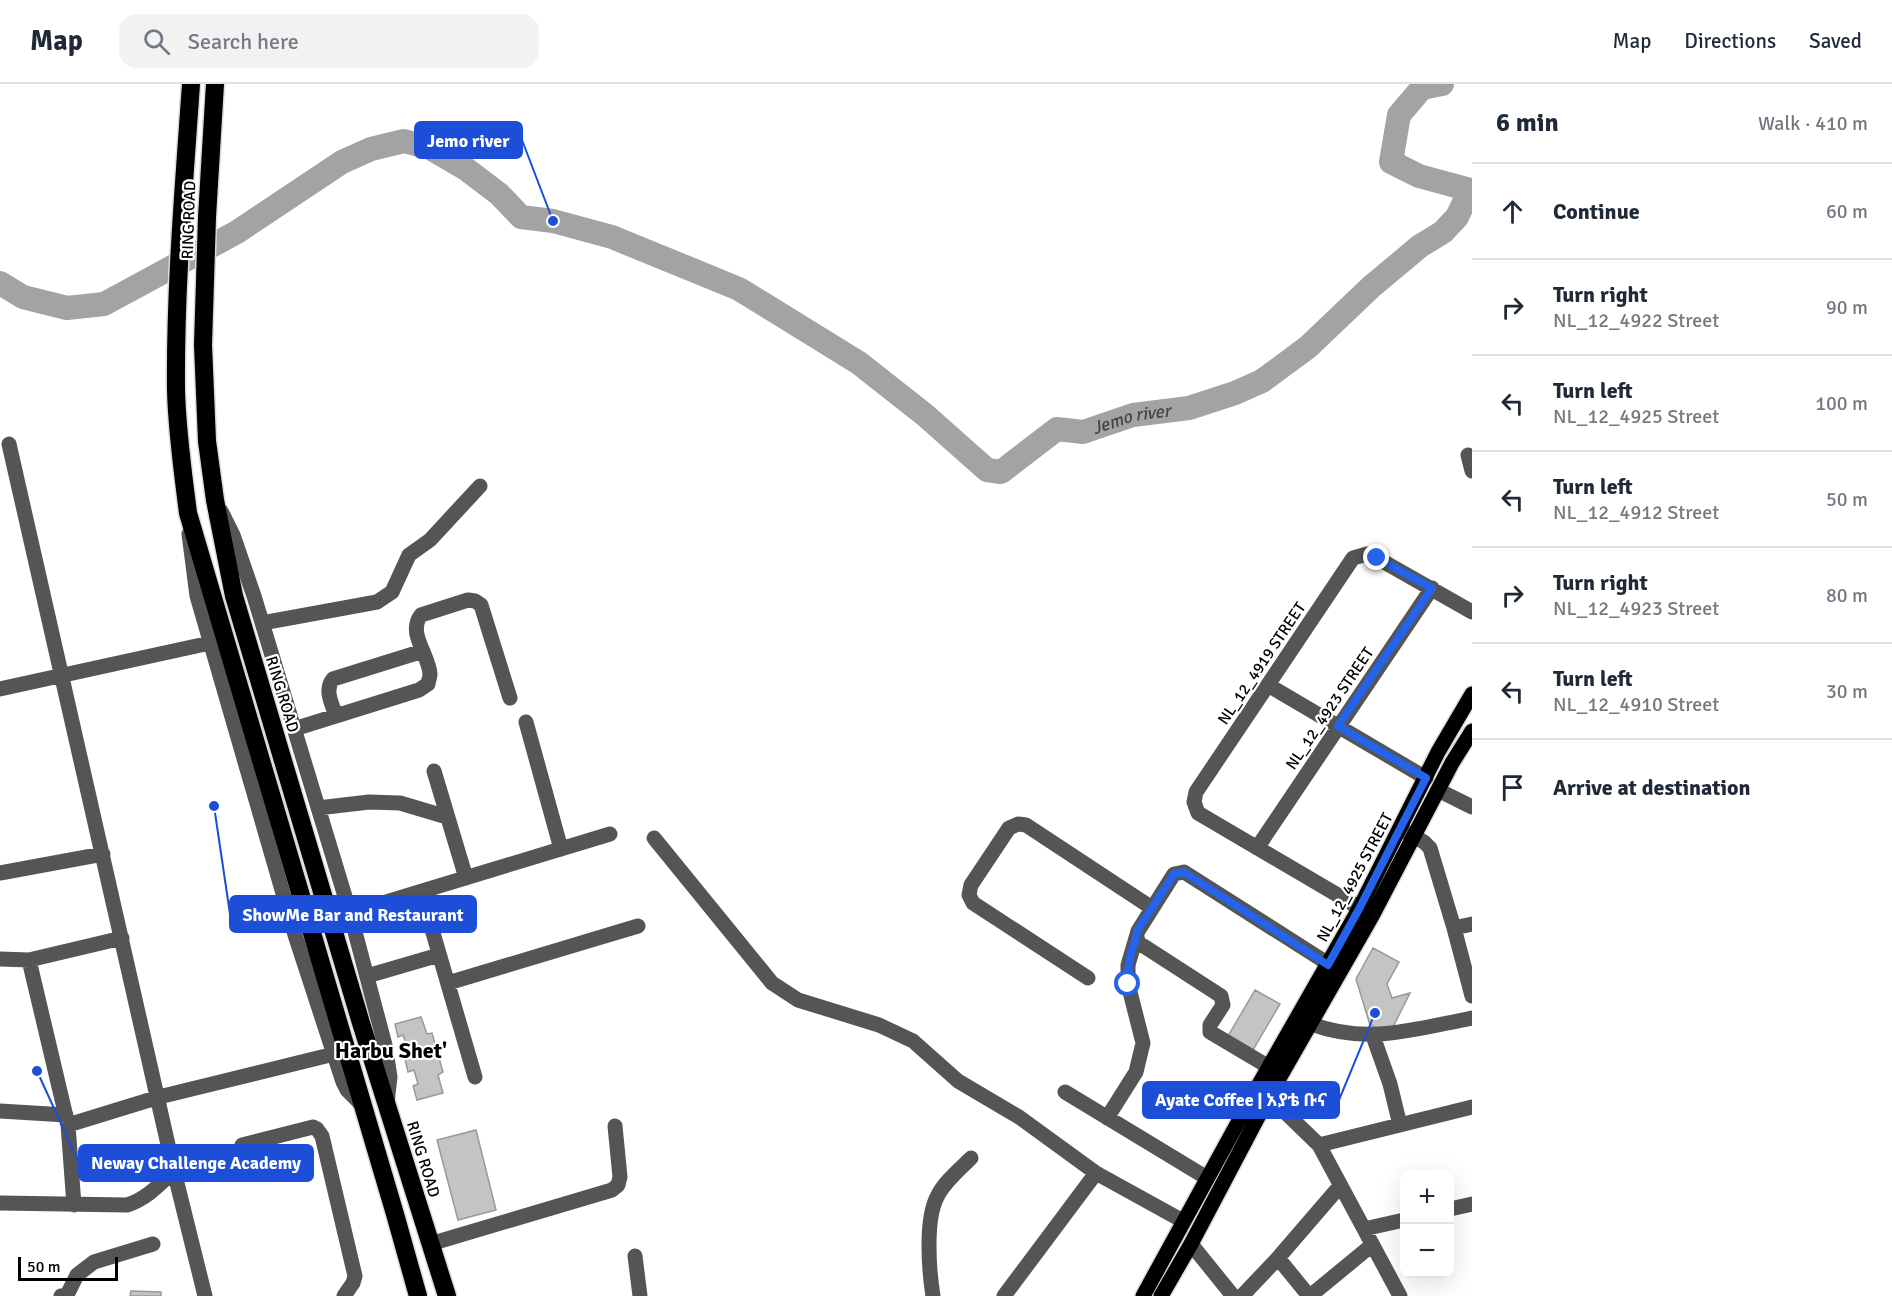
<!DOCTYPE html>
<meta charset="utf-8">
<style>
:root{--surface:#fff;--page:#f2f2f3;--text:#1f2937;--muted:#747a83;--line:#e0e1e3}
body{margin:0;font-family:Signika,"Noto Sans Ethiopic",sans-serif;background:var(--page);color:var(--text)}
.controls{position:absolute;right:18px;bottom:18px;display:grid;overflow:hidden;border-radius:12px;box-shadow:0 6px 24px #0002}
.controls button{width:54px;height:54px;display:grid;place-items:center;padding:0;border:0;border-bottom:2px solid var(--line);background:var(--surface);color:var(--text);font:30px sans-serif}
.scale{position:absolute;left:18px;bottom:15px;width:100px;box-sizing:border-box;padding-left:6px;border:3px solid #000;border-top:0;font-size:16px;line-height:21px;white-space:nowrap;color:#000;-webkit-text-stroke:4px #fff;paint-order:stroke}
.stop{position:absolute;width:18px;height:18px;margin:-14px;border:4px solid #2563eb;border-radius:50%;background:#fff}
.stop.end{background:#2563eb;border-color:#fff;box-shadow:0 2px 6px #0008}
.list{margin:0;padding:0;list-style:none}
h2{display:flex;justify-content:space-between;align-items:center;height:78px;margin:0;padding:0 24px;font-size:26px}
h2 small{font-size:20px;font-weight:400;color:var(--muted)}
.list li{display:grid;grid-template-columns:39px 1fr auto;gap:18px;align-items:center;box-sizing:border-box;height:96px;padding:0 24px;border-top:2px solid var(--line)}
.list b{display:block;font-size:22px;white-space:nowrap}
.list p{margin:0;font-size:20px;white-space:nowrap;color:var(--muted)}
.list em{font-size:20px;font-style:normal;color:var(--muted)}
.icon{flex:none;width:33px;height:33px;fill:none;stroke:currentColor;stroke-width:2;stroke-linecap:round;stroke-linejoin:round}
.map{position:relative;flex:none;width:1472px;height:1212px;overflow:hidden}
header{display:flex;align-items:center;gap:36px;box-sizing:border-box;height:84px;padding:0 30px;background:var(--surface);border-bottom:2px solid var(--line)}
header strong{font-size:28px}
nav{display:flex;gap:33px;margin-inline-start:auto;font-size:21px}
.search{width:420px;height:54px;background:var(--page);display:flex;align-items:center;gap:15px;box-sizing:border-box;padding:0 21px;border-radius:18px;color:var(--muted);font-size:22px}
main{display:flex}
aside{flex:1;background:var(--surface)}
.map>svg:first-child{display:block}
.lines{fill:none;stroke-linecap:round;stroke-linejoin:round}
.river{stroke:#a3a3a3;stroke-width:24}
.building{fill:#c4c4c4;stroke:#999;stroke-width:1.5}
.major-casing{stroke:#dbdbdb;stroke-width:18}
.highway-casing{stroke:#dbdbdb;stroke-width:21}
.minor{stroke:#555;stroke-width:15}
.major{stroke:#000;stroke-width:15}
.highway{stroke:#000;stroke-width:18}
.route{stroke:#2563eb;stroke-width:8}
.labels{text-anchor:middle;stroke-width:4.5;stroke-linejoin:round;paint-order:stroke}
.street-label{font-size:16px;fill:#000;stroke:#fff}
.water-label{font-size:18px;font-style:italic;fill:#444;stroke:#fff}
.district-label{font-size:22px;font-weight:bold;fill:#000;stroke:#fff}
.leader{fill:none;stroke:#1d4ed8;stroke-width:2}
.callout-dot{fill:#1d4ed8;stroke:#fff;stroke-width:2}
.callout{fill:#1d4ed8;stroke:#1d4ed8;stroke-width:2}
.callout-label{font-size:18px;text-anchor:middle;font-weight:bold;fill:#fff}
</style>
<header>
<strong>Map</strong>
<div class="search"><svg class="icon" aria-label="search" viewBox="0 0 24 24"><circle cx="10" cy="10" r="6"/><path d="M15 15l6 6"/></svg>Search here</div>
<nav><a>Map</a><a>Directions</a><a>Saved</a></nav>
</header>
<main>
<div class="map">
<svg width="1472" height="1212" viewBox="0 0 1472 1212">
<rect width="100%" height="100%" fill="#fff"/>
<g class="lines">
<path class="river" id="s1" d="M0,199L23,213L67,224L104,220L237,148L342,78L371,65L404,57L430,64L466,85L499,110L521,133L553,137L612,153L739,205L859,279L925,331L987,386L1001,388L1057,345L1083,348L1133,331L1189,324L1235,309L1262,297L1308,263L1371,203L1420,162L1443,148L1457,133L1470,106L1419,92L1391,78L1399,31L1422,4L1442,0"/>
</g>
<path class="building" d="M1373,864L1399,878L1387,900L1392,914L1410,909L1390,949L1370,941L1356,895Z
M1255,906L1280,920L1253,966L1228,952Z
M421,933L427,950L432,949L443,988L438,991L443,1009L417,1016L413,1002L418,1000L414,986L408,988L404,971L409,969L403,951L398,953L395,940Z
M476,1046L496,1126L458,1136L437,1056Z
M131,1207L161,1208V1212H130Z"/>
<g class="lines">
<g class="major-casing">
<path id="major" d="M1143,1212L1258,1002L1359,825L1438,668L1472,610
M1161,1212L1191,1160L1269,1012L1372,832L1452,679L1472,647"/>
</g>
<g class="highway-casing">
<path id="highway" d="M191,0C184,102 175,204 176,306C177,348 183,389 188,429L395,1130L418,1212
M215,0L207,133L203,261L207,357L215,416L234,512L361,939L447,1212"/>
</g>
<path class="minor" d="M9,360L174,1087L205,1212
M1468,371L1472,387
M221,427L233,451L254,512L350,829L385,961L390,993L387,1019
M189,450L197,512L295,851L343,998L347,1006L363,1022
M262,539L377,518L392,508L409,471L430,456L480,402
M1268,601L1426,694
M0,605L210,559
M336,632C332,620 324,606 333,595L423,567
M526,638L561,765
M294,645L419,606L428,600C428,597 430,594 430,590C429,571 407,549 421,531L468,516L475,517L481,521L510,614
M434,687L466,794
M1438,706L1472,723
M318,724L369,718L400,719L447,733
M1400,745L1424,758L1430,764L1454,844L1472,912
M654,754L772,899L798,916L879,941L913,957L958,997L1019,1033L1096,1089L1183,1137
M1257,764L1432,504
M0,789L103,770
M350,829L610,750
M1370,830L1198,729L1194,718L1196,708L1353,474L1367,470L1377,474L1472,528
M429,835L475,993
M1454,844L1472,840
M1137,854L1139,859L1221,912L1223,921L1210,941V948L1269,983
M0,875L29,876L122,854
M29,876L68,1041L74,1121
M367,892L439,871
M1088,894L973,819L969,811L971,801L1009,744L1018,740L1026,741L1152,824
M448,899L638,842
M1311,940C1368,961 1415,945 1472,934
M1373,952L1390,1000L1400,1041
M1261,1005L1319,1061L1400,1212
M1065,1008L1207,1094
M0,1027L66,1031
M1107,1034L1136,988L1143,959L1128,900V881L1138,847L1174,790L1184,788L1338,886
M68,1041L159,1013L334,970
M242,1061L313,1043L317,1045L322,1052L355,1192L353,1199L344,1212
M1319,1061L1472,1023
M0,1119L127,1121C146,1115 159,1101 174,1087
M1450,1125L1472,1120
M1364,1145L1404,1136
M430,1160L612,1106L618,1101L620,1093L615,1042
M1191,1160L1233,1212
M635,1172L640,1212
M1278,1174L1309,1212
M61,1212L67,1211L77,1191L94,1178L153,1160
M933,1212C929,1187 925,1136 937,1113C944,1098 960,1085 971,1074
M1004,1212L1096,1089
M1242,1212L1278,1174L1340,1102
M1310,1212L1372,1161"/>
<use href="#major" class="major"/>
<use href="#highway" class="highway"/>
</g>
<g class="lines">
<path class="route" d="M1128,900C1128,888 1128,877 1132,866C1134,859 1137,855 1137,847L1174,790L1184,788L1328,881L1359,825L1426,694L1338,642L1432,504L1377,474"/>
</g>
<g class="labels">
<g class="street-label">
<text transform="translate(188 136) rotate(-88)" y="6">RING ROAD</text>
<text transform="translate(1261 579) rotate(-56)" y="6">NL_12_4919 STREET</text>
<text transform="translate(283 610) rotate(73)" y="6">RING ROAD</text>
<text transform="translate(1329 624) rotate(-56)" y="6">NL_12_4923 STREET</text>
<text transform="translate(1354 793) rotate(-62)" y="6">NL_12_4925 STREET</text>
<text transform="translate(424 1075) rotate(73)" y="6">RING ROAD</text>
</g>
<g class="water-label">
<text dy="6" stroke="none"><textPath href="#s1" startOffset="1294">Jemo river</textPath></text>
</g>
<g class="district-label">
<text x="391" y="974">Harbu Shet'</text>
</g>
</g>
<path class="leader" d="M553 137L522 56M214 722L230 830M1375 929L1339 1016M37 987L79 1079"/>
<g class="callout-dot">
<circle cx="553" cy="137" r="6"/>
<circle cx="214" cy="722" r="6"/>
<circle cx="1375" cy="929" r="6"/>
<circle cx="37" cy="987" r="6"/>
</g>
<g class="callout">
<rect x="415" y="38" width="107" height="36" rx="6"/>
<rect x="230" y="812" width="246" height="36" rx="6"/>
<rect x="1143" y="998" width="196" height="36" rx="6"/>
<rect x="79" y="1061" width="234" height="36" rx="6"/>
</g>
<g class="callout-label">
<text x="468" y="63">Jemo river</text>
<text x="353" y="837">ShowMe Bar and Restaurant</text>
<text x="1241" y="1022">Ayate Coffee | አያቴ ቡና</text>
<text x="196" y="1085">Neway Challenge Academy</text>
</g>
</svg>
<div class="controls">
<button>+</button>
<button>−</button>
</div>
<div class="scale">50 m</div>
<div class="stop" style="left:1128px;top:900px"></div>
<div class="stop end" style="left:1377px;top:474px"></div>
</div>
<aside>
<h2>6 min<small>Walk · 410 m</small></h2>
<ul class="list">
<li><svg class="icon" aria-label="ahead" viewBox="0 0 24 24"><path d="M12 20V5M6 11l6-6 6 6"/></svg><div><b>Continue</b></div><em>60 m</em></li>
<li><svg class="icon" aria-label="right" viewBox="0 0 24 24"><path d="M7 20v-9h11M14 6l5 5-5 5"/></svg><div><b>Turn right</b><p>NL_12_4922 Street</p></div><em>90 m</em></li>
<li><svg class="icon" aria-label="left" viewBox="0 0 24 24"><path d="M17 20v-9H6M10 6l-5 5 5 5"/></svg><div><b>Turn left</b><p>NL_12_4925 Street</p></div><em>100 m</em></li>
<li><svg class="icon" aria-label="left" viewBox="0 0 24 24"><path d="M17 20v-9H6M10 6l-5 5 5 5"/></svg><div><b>Turn left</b><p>NL_12_4912 Street</p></div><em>50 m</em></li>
<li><svg class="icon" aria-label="right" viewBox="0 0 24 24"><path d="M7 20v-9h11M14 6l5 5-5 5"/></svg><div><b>Turn right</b><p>NL_12_4923 Street</p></div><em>80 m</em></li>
<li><svg class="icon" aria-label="left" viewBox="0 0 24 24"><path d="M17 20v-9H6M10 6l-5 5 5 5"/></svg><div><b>Turn left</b><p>NL_12_4910 Street</p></div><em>30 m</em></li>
<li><svg class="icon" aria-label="arrive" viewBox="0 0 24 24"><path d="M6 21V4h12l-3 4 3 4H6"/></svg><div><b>Arrive at destination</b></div></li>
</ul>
</aside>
</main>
